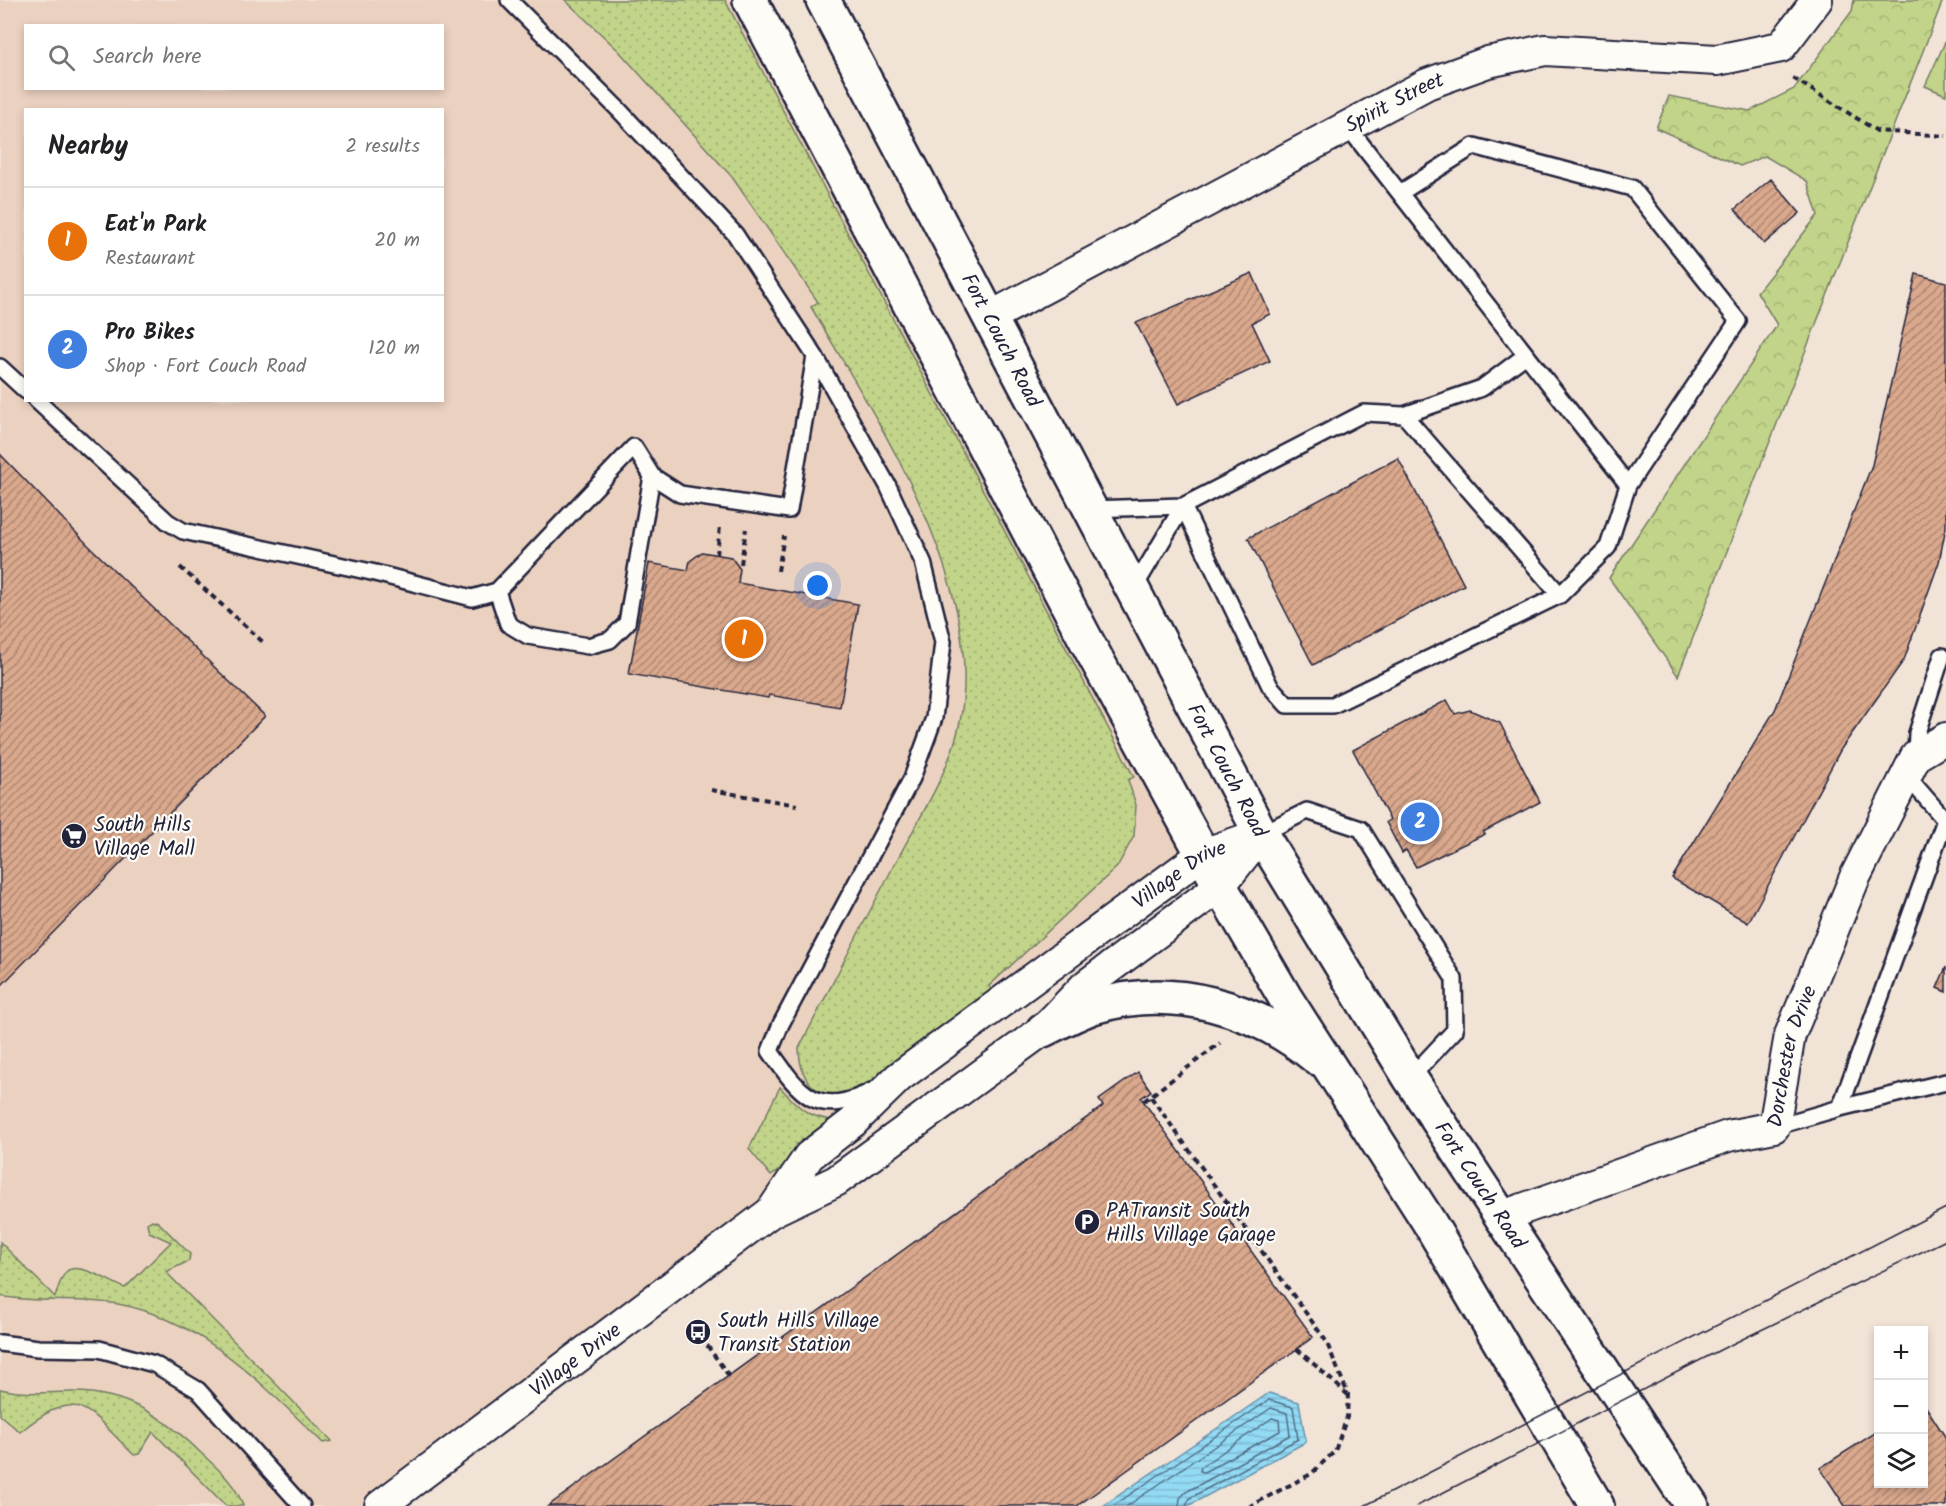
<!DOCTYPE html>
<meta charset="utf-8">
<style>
:root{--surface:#fff;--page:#f6f6f6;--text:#202124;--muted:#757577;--line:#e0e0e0;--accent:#22223b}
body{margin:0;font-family:Kalam,sans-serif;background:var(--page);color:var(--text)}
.controls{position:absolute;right:18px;bottom:18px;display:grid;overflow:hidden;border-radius:0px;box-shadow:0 3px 9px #0003}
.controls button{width:54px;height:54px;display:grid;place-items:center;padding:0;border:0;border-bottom:2px solid var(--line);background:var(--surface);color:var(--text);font:30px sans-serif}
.you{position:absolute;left:818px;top:586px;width:21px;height:21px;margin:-15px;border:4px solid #fff;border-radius:50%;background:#1a73e8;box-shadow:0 0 0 9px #1a73e833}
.badge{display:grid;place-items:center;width:39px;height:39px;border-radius:50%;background:var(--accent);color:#fff;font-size:20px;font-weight:700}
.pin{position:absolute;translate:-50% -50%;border:3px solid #fff;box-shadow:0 2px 6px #0006}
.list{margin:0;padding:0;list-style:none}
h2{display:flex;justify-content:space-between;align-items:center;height:78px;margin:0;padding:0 24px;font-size:26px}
h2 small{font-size:20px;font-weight:400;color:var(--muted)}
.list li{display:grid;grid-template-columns:39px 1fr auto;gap:18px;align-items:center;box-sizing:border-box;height:108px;padding:0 24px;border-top:2px solid var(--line)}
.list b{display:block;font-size:22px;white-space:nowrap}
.list p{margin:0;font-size:20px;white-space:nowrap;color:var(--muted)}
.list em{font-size:20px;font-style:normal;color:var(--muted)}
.icon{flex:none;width:33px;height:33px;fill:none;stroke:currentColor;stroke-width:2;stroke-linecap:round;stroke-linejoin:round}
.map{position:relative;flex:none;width:1946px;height:1506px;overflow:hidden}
.search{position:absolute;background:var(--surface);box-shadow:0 3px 9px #0003;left:24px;top:24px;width:420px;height:66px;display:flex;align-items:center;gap:15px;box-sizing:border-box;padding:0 21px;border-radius:0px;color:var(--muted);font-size:22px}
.panel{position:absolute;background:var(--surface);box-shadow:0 3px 9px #0003;left:24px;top:108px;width:420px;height:294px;border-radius:0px}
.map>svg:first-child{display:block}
.built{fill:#ebd1c0;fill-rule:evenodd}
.grass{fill:url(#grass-dots);stroke:#727b62;stroke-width:1.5}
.forest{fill:url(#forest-crowns);stroke:#727b62;stroke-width:1.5}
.green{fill:#c2d489;stroke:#727b62;stroke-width:1.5}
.water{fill:url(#water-rules);stroke:#6690aa;stroke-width:1.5}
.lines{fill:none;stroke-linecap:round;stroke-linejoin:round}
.shore{stroke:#4f6c85;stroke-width:1.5}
.building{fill:url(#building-hatch);stroke:#22223b;stroke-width:1.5}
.service-casing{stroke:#22223b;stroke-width:20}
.minor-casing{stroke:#22223b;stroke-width:34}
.tertiary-casing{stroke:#22223b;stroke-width:38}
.path{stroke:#22223b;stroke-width:4;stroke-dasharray:6 4.5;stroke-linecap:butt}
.service{stroke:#fdfcf7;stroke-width:15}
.minor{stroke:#fdfcf7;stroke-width:30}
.tertiary{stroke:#fdfcf7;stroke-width:33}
.tram{stroke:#22223b;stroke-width:1.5}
.labels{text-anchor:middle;stroke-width:4.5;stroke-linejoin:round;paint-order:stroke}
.street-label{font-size:21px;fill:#22223b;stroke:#fdfcf7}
.poi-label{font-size:21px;fill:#22223b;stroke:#fdfcf7;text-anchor:start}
</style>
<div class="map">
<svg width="1946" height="1506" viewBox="0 0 1946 1506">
<defs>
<pattern id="grass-dots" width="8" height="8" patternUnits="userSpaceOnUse" patternTransform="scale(1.5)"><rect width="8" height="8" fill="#c2d489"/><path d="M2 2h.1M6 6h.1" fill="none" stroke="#a6b677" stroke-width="1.8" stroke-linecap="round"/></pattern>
<pattern id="forest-crowns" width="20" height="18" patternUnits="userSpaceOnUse" patternTransform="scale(1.5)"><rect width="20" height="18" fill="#c2d489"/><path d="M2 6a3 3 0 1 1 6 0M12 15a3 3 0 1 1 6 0" fill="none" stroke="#a6b677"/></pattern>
<pattern id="water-rules" width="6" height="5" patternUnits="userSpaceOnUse" patternTransform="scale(1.5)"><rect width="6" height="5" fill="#93daf4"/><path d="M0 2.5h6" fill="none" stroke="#7ebbd2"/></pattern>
<pattern id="building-hatch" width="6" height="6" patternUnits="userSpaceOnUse" patternTransform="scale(1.5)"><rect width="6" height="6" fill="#daa88c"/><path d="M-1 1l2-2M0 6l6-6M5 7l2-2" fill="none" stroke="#b08874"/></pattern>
</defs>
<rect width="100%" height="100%" fill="#f2e3d7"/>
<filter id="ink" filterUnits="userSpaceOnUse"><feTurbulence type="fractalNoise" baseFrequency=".0167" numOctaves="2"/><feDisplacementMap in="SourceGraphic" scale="12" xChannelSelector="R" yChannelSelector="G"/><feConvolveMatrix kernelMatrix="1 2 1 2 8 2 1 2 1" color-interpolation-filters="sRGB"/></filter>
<g filter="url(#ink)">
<path class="built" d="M0,0H750L1203,854L899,1077L771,1212L380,1506H0ZM26,26H442V88H26ZM26,110H442V400H26Z"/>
<path class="grass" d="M565,0H725L1134,777L1128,780L1136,805L1134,836L1117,867L989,986L993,993L865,1088C827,1106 800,1090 799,1048C832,985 864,921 898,858C921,815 950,771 960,722C987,584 878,422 811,307L818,302L732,177L618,50Z
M780,1087C801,1111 810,1118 842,1122L771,1176L749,1149Z
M152,1220L158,1222L190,1254L189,1261L166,1272L332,1441L323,1443C263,1385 204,1320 118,1304C79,1297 39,1304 0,1296V1242L55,1297C58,1290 60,1277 67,1271C78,1261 112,1283 125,1288L171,1242L149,1232L147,1223Z
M0,1389C25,1395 48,1392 73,1392C127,1392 164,1417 201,1453C218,1469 236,1484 243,1506H226L153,1432L139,1454L134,1455C87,1410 80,1383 20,1432L0,1415Z"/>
<path class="forest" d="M1854,0H1943L1678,676L1609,578L1777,325L1757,292L1818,215L1807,181L1765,156L1740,166L1656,128L1669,96L1750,111L1794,89L1852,11Z"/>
<path class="green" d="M1946,40V95L1925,86Z"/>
<path class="water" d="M1269,1393L1299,1402L1306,1442L1188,1506H1103Z"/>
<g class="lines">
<path class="shore" d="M1272,1418L1279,1420L1280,1431L1204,1472L1200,1471L1201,1467Z
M1113,1506L1269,1400L1293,1407L1298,1439L1190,1498L1186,1506
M1127,1506L1271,1408L1287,1413L1290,1435L1186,1492L1180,1498L1179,1506"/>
</g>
<path class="building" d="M1771,179L1800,213L1764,244L1735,209Z
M1252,273L1270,314L1252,323L1270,361L1178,404L1136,323Z
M1916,274L1946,282V527L1939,562L1904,660L1841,749L1748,923L1672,878L1775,710L1872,465Z
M0,454L89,546L265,716L0,987Z
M1398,458L1464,585L1313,665L1248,538Z
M702,552L731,557L740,569L738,583L858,604L840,707L769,695L768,698L629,674L649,563L688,570L690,561Z
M1447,700L1455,714L1470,710L1500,723L1540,802L1483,832L1485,834L1416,867L1406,850L1402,853L1386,822L1390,820L1353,750Z
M1946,967V992L1937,988Z
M1138,1072L1151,1091L1141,1098L1313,1337L1297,1349L1077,1506H548L1103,1106L1099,1100Z
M1924,1404L1946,1438V1506H1845L1820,1468L1878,1431V1484H1924Z"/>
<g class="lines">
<g class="service-casing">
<path id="service" d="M509,0L619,110L735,234L815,356L888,486L923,562L943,642L934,718L912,778L781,1024L770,1051C801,1096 818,1119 874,1090
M1348,127L1628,485L1738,321L1632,188L1474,146L1400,193
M0,367L26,391
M36,400L168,522L183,531L371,572L472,598L497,591L634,447L652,476L680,494L789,510L815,356
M1404,415L1560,595
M1183,506L1270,686L1287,705H1333L1560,595L1608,547L1628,485
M1090,509L1183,506L1364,413L1404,415L1482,388L1526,355
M1133,590L1183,506
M497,591L508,624L528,636L588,646L610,640L627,623L652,476
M1916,756L1917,733L1942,656
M1261,834L1307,811L1361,829L1454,979L1455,1030L1410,1078
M1840,1108L1946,1082
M1774,1127L1840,1108L1945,820L1906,775
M0,1343L38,1348L99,1349L154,1364L198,1390L302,1506"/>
</g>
<g class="minor-casing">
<g id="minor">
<path id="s1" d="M990,317L1427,84L1488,62L1545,50L1717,60L1781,47L1817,0"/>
<path id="s2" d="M771,1212L809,1156L853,1122L899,1077L1203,854L1261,834"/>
<path id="s3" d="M1500,1217L1728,1136L1774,1127L1790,1035L1855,877L1916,756L1946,738"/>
<path id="s4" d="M380,1506L771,1212L836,1181L1043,1030L1085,986L1220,886L1261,834"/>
</g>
</g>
<g class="tertiary-casing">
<g id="tertiary">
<path d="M750,0L1086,640L1220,886L1286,999L1429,1222L1597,1506"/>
<path id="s5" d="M823,0L1261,834L1410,1078L1692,1506"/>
<path d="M1043,1030C1059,1022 1076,1013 1093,1007C1172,982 1255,1007 1317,1058"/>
</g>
</g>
<path class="path" d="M1793,78L1877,131L1946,136
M717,555L720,526
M741,564L746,529
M180,567L263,642
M778,571L784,536
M711,790L797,805
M1151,1097L1326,1341L1348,1394L1347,1417L1335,1451L1311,1474L1250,1506
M1144,1101L1220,1043
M701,1337L729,1376
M1297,1349L1347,1394"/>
<use href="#service" class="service"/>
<use href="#minor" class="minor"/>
<use href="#tertiary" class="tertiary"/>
<path class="tram" d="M1364,1506L1946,1208
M1417,1506L1722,1349L1946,1240"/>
</g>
</g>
<defs>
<g id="supermarket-disc" transform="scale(1.35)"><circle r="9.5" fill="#22223b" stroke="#fdfcf7"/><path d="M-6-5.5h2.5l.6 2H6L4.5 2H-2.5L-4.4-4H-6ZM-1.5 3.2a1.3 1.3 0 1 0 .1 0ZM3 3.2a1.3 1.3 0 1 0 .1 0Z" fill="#fff"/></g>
<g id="parking-disc" transform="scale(1.35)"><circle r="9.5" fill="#22223b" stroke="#fdfcf7"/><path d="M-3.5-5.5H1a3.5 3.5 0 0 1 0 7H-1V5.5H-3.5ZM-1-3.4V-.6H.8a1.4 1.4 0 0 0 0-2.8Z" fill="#fff"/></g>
<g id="bus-disc" transform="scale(1.35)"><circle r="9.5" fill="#22223b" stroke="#fdfcf7"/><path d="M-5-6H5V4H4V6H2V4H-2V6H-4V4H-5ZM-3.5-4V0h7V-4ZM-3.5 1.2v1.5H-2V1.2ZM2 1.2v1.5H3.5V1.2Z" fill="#fff"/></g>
</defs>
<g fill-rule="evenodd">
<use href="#supermarket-disc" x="74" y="836"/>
<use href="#parking-disc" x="1087" y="1222"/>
<use href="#bus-disc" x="698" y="1332"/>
</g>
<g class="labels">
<g class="street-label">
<text dy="7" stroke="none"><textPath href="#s1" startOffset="458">Spirit Street</textPath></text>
<text dy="7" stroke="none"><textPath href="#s5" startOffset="384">Fort Couch Road</textPath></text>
<text dy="7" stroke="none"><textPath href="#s5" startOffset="870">Fort Couch Road</textPath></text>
<text dy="7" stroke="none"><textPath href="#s2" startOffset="534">Village Drive</textPath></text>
<text dy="7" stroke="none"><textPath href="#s3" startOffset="362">Dorchester Drive</textPath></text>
<text dy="7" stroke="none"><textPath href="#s5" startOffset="1356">Fort Couch Road</textPath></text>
<text dy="7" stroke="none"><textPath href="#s4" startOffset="244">Village Drive</textPath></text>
</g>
<g class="poi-label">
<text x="94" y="831">South Hills<tspan x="94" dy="24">Village Mall</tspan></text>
<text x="1106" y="1217">PATransit South<tspan x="1106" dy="24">Hills Village Garage</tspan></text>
<text x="718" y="1327">South Hills Village<tspan x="718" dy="24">Transit Station</tspan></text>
</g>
</g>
</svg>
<div class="controls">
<button>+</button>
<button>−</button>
<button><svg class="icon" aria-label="layers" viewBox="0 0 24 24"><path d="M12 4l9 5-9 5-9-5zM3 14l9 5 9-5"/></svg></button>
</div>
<div class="you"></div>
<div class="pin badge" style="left:744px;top:639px;background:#e8710a">1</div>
<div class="pin badge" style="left:1420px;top:822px;background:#3f7fe0">2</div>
<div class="search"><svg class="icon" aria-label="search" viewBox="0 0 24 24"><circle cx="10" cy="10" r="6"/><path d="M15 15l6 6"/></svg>Search here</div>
<section class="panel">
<h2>Nearby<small>2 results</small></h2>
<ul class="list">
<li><span class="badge" style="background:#e8710a">1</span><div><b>Eat'n Park</b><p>Restaurant</p></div><em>20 m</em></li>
<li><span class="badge" style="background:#3f7fe0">2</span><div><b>Pro Bikes</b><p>Shop · Fort Couch Road</p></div><em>120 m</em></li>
</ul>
</section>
</div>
